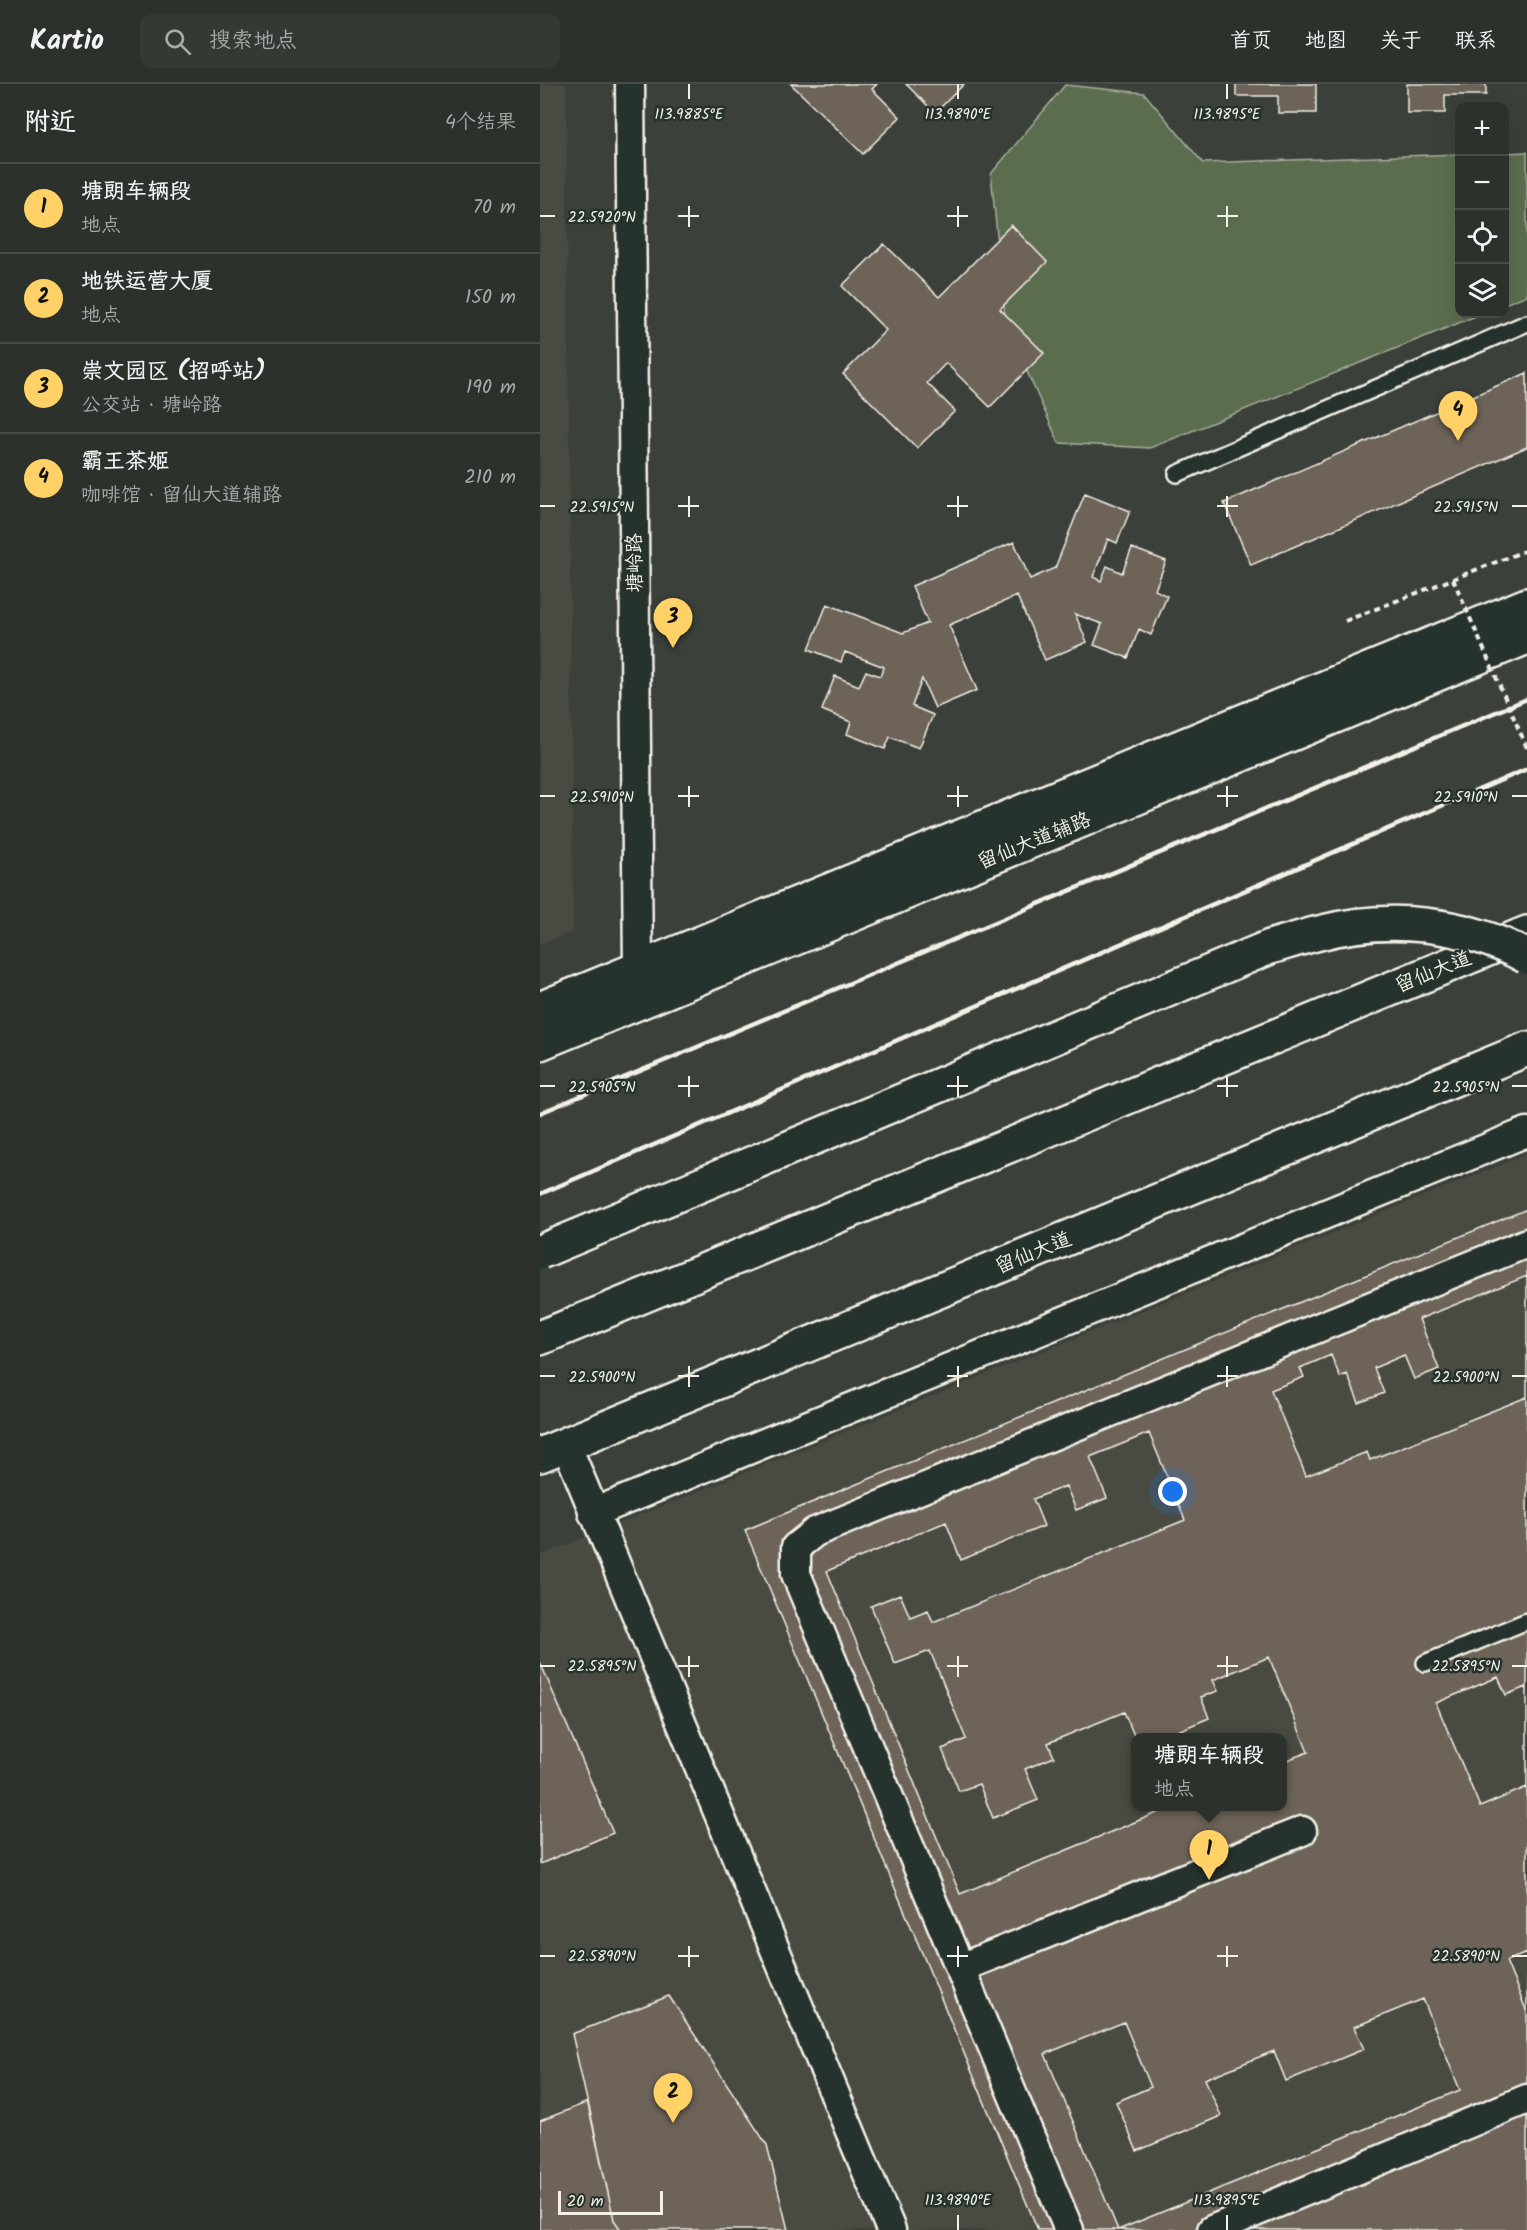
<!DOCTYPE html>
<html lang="zh">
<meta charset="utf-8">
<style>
:root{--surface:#2c312c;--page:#343934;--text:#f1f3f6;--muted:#a6a9a9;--line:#484c48;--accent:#ffd166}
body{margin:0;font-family:Kalam,"LXGW WenKai TC",sans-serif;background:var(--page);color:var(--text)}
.controls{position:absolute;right:18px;top:18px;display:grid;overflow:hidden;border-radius:12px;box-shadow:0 6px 24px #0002}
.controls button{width:54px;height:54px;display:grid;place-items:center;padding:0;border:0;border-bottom:2px solid var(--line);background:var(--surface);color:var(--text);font:30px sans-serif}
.scale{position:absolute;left:18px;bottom:15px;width:105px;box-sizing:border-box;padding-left:6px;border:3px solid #f4f1e8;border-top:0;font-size:16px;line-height:21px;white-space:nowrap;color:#f4f1e8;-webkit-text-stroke:4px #26332d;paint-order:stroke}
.you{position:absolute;left:633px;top:1408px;width:21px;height:21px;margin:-15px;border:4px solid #fff;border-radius:50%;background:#1a73e8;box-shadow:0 0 0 9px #1a73e833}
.badge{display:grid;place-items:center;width:39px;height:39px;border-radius:50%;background:var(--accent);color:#111;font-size:20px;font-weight:700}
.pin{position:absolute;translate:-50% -50px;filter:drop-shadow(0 2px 3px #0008)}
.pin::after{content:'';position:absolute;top:32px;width:21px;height:18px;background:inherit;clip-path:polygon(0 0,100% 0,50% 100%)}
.popup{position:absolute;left:591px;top:1649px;width:156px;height:78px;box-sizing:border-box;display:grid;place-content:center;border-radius:12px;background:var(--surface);filter:drop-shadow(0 2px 4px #0005);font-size:20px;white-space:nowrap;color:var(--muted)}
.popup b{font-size:22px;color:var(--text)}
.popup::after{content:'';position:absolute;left:50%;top:100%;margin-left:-12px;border:12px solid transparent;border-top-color:var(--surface)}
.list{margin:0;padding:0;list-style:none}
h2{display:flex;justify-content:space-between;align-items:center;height:78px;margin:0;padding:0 24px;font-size:26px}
h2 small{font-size:20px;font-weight:400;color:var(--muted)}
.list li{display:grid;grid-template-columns:39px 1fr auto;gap:18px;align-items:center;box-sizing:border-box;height:90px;padding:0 24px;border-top:2px solid var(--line)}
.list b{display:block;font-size:22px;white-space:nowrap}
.list p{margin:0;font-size:20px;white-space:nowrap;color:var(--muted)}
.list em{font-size:20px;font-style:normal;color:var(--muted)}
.icon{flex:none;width:33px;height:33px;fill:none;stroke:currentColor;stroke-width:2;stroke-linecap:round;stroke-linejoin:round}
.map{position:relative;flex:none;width:987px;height:2146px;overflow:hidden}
header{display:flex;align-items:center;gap:36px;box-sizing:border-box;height:84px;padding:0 30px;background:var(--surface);border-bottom:2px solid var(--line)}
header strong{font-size:28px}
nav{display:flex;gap:33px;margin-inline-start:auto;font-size:21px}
.search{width:420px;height:54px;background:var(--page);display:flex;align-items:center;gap:15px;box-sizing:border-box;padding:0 21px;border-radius:12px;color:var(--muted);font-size:22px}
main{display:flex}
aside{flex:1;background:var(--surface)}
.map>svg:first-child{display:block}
.built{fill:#4a4b43;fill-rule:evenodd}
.green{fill:#5c6d50;stroke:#a8af9c;stroke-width:1.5}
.building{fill:#6d6358;stroke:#f4f1e8;stroke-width:1.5;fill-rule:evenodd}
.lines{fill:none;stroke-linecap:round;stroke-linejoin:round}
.service-casing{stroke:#f4f1e8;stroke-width:20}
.minor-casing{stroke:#f4f1e8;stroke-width:33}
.secondary-casing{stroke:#f4f1e8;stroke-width:38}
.primary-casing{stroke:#f4f1e8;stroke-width:38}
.path{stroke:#f4f1e8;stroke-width:4;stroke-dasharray:6 4.5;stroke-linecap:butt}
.service{stroke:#26332d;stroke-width:15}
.minor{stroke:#26332d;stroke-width:28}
.secondary{stroke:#26332d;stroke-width:33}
.primary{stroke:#26332d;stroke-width:33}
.rail{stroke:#f4f1e8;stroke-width:4.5}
.primary-bridge-casing{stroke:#f4f1e8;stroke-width:38;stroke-linecap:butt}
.path-bridge{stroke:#f4f1e8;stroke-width:4;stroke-dasharray:6 4.5;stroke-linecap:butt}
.primary-bridge{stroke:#26332d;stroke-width:33}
.ticks{fill:none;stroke:#f4f1e8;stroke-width:2}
.labels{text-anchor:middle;stroke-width:5;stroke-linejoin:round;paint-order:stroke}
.street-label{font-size:20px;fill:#f4f1e8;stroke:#26332d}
.ticks-label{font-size:15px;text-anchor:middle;fill:#f4f1e8;stroke:#26332d;stroke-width:5;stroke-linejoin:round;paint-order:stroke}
</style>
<header>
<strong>Kartio</strong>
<div class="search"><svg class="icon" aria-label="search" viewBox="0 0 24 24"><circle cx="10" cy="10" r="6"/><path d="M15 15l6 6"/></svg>搜索地点</div>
<nav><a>首页</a><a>地图</a><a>关于</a><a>联系</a></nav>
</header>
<main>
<aside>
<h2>附近<small>4个结果</small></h2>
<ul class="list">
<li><span class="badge">1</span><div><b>塘朗车辆段</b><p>地点</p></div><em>70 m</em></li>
<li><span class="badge">2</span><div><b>地铁运营大厦</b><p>地点</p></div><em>150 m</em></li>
<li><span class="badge">3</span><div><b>崇文园区 (招呼站)</b><p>公交站 · 塘岭路</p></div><em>190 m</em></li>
<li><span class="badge">4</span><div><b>霸王茶姬</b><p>咖啡馆 · 留仙大道辅路</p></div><em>210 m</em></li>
</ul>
</aside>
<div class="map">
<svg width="987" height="2146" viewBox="0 0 987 2146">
<rect width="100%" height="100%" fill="#3b413a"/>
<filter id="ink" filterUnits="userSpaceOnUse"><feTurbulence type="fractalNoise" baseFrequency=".0167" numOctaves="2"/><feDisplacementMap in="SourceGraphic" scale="12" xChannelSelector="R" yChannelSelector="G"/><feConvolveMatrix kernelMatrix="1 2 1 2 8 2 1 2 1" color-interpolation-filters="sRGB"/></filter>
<g filter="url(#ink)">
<path class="built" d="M0,0H26L33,847L0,860Z
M987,1070V2146H0V1472ZM596,1654H742V1722H596Z"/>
<path class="green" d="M525,1L604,9L663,79L919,70L920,230H941L610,364L519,359L466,241L451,90Z
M987,68V211L965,220V69Z"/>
<path class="building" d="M251,0H337L332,5L360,33L323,70Z
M366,0H424L395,29Z
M696,0H776V29H738V12H696Z
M867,0H946V11H905V29H867Z
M471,141L507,178L460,225L504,269L450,323L406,279L387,299L415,327L377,364L303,290L346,246L302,202L344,160L399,213Z
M987,289V363L711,481L684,419Z
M545,409L590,427L577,459L568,455L553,493L561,497L567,482L582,489L592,464L626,477L615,506L627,512L611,551L599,545L588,574L554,561L562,540L535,530L547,558L505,576L477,512L409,541L437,606L395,624L382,595L372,622L393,631L379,664L350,653L345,665L307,650L311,638L282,626L295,592L319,602L326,587L340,592L344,583L305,568L301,578L269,565L287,520L363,549L388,539L372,502L474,458L490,495L515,484Z
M987,1125V2146H498L205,1446ZM596,1654H742V1722H596Z
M987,1192V1313L830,1376L827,1368L766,1392L731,1306L764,1293L760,1284L791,1271L800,1293L807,1290L819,1319L844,1309L834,1284L864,1271L874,1295L899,1285L879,1235Z
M609,1349L645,1436L393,1538L388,1526L370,1533L360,1510L331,1522L355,1580L390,1567L426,1655L402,1665L419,1707L439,1700L453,1734L498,1716L485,1685L514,1673L508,1659L584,1628L596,1656V1722H634L420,1810L287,1487L406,1438L421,1476L504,1442L493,1415L526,1402L536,1426L567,1414L550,1373Z
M729,1573L768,1668L742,1678V1654H621L669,1634L661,1613L678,1607L673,1596Z
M0,1578L73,1749L0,1780Z
M958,1593L966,1611L986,1603L987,1606V1703L940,1723L896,1619Z
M987,1869V1928L966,1877Z
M129,1912L227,2061L248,2146H81L74,2136L32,1950Z
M883,1915L920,2006L578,2146L505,1970L584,1938L611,2003L576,2018L597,2067L681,2032L665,1995L734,1967L746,1997L824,1965L814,1943Z
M48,2018L74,2136L81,2146H0V2037Z"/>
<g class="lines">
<g class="service-casing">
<path id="service" d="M637,390L987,239
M885,1579L987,1537"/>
</g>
<g class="minor-casing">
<path id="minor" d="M90,0L98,885
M26,1360L351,2146
M53,1429L987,1048
M420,1884L762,1747
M529,2146L256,1490V1463L275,1448L987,1159
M672,2146L987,2015"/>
</g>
<g class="secondary-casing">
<path id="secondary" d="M0,925L987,521
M0,959L987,553"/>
</g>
<g class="primary-casing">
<path id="primary" d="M0,1254L987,849
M0,1371L987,965"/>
</g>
<path class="path" d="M805,537L987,466"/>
<use href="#service" class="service"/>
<use href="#minor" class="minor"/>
<use href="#secondary" class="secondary"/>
<use href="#primary" class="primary"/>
<path class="rail" d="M0,1029L987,615
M0,1110L987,685"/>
<g class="primary-bridge-casing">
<path id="primary-bridge" d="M0,1168L730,863C747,858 763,853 779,849C848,831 925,838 987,873"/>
</g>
<path class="path-bridge" d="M913,495L987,664"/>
<use href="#primary-bridge" class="primary-bridge"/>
</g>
</g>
<path class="ticks" d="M149,0V15M418,0V15M687,0V15M149,122V143M418,122V143M687,122V143M0,132H15M138,132H159M407,132H428M677,132H698M149,412V433M418,412V433M687,412V433M0,422H15M138,422H159M407,422H428M677,422H698M972,422H987M149,702V723M418,702V723M687,702V723M0,712H15M138,712H159M407,712H428M677,712H698M972,712H987M149,992V1013M418,992V1013M687,992V1013M0,1002H15M138,1002H159M407,1002H428M677,1002H698M972,1002H987M149,1282V1303M418,1282V1303M687,1282V1303M0,1292H15M138,1292H159M407,1292H428M677,1292H698M972,1292H987M149,1572V1593M418,1572V1593M687,1572V1593M0,1582H15M138,1582H159M407,1582H428M677,1582H698M972,1582H987M149,1862V1883M418,1862V1883M687,1862V1883M0,1872H15M138,1872H159M407,1872H428M677,1872H698M972,1872H987M418,2131V2146M687,2131V2146"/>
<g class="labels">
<g class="street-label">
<text transform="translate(94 479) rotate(-91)" y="7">塘岭路</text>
<text transform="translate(494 756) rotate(-22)" y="7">留仙大道辅路</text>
<text transform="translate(893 887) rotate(-22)" y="7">留仙大道</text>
<text transform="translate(493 1168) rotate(-22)" y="7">留仙大道</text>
</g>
</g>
<g class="ticks-label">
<text x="149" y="35">113.9885°E</text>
<text x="418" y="35">113.9890°E</text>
<text x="687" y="35">113.9895°E</text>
<text x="62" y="138">22.5920°N</text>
<text x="62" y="428">22.5915°N</text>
<text x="926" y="428">22.5915°N</text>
<text x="62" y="718">22.5910°N</text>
<text x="926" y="718">22.5910°N</text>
<text x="62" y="1008">22.5905°N</text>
<text x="926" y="1008">22.5905°N</text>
<text x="62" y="1298">22.5900°N</text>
<text x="926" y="1298">22.5900°N</text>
<text x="62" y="1587">22.5895°N</text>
<text x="926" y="1587">22.5895°N</text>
<text x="62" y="1877">22.5890°N</text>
<text x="926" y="1877">22.5890°N</text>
<text x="418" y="2121">113.9890°E</text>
<text x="687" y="2121">113.9895°E</text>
</g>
</svg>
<div class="controls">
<button>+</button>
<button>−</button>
<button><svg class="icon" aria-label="locate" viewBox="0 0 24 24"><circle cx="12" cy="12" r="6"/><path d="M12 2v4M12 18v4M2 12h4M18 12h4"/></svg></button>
<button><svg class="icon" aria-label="layers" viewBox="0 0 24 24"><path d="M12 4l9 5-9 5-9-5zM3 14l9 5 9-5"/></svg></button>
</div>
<div class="scale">20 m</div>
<div class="you"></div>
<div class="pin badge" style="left:669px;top:1796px">1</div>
<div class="popup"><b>塘朗车辆段</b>地点</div>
<div class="pin badge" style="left:133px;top:2039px">2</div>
<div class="pin badge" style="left:133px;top:564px">3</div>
<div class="pin badge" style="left:918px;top:357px">4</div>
</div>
</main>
